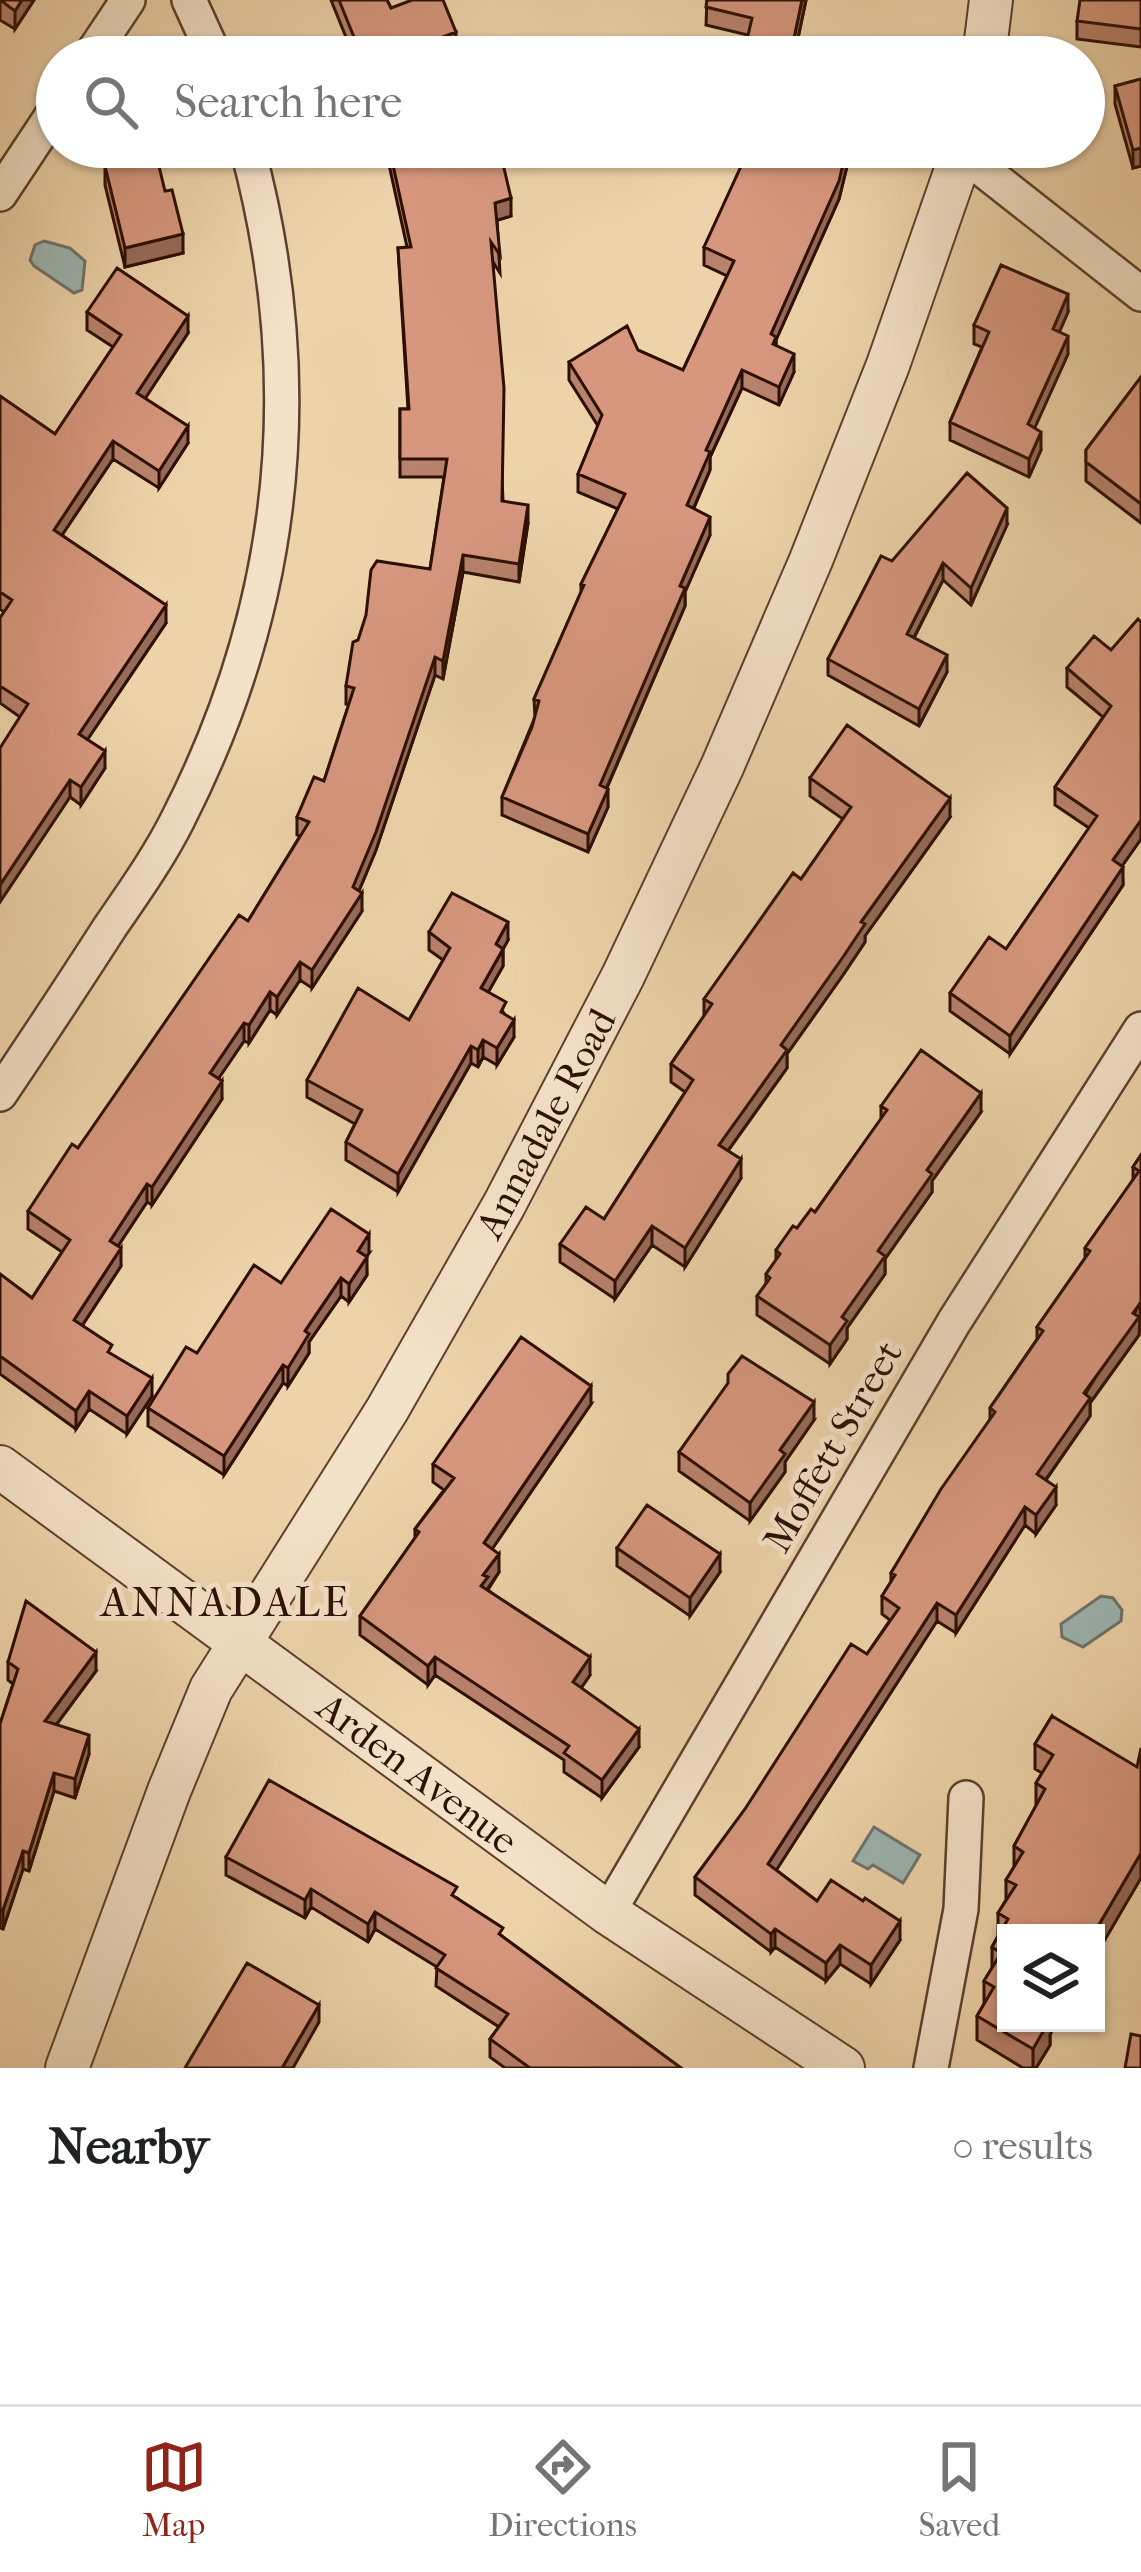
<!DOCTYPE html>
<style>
:root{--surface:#fff;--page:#f6f6f6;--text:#202124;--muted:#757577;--line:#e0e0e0;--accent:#8f2418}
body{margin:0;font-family:"IM FELL French Canon",serif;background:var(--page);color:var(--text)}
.controls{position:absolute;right:36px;bottom:36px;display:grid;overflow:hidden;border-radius:0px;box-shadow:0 3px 9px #0004}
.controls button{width:108px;height:108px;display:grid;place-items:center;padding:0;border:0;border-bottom:3px solid var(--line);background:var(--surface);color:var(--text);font:60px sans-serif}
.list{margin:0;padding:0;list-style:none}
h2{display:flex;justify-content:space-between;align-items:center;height:156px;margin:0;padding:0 48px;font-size:51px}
h2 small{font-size:39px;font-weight:400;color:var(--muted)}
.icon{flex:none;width:66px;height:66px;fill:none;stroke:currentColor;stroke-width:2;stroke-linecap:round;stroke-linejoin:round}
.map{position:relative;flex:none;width:1141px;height:2068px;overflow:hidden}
.search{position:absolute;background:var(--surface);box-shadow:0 3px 9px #0004;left:36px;right:36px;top:36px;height:132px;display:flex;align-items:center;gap:30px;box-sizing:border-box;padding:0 42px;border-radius:66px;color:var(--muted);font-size:45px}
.sheet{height:336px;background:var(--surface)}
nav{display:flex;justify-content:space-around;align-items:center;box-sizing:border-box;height:168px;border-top:3px solid var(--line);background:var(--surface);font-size:33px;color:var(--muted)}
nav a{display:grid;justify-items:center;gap:6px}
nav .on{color:var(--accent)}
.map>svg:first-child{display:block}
.water{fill:#9cb6b2;stroke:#70736c;stroke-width:3}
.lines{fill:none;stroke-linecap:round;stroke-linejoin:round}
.minor-casing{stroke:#5d402e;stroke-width:38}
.tertiary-casing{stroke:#5d402e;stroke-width:46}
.minor{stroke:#f4e2c8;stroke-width:33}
.tertiary{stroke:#f4e2c8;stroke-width:42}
.wall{fill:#b8826c;stroke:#2d0f04;stroke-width:3}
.shaded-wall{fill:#966a58;stroke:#2d0f04;stroke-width:3}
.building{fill:#d6977e;stroke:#2d0f04;stroke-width:3}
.labels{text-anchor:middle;stroke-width:10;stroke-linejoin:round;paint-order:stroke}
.street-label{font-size:39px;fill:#2d0f04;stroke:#f4e2c8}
.neighbourhood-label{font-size:42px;letter-spacing:3px;fill:#2d0f04;stroke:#f4e2c8}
</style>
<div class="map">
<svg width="1141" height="2068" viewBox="0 0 1141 2068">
<rect width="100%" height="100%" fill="#eed3aa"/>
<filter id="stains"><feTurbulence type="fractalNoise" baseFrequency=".00167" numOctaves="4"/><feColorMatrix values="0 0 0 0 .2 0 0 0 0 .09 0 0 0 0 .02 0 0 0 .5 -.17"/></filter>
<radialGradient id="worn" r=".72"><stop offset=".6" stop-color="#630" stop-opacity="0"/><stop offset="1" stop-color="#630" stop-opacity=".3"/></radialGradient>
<path class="water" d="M44,241L70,248L85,261L82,290L74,293L34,266L30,260L35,245Z
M1101,1596L1113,1598L1122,1610L1121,1621L1083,1647L1062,1637L1061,1624Z
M874,1827L920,1855L903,1883L873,1865L868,1869L853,1861Z"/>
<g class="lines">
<g class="minor-casing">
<path id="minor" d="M189,0L215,57
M90,57L128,0
M963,154L1141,294
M0,194L57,108
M0,1094C37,1039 74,983 110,927C134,892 159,857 178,819C288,603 310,380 247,147
M608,1913L954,1322L1141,1029
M931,2068L961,1909L966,1798"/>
</g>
<g class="tertiary-casing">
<path id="tertiary" d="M984,57L991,0
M0,1467L608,1913L843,2068
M67,2068L169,1791L211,1689L387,1410L504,1205L623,976L722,767L811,560L888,365L964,147"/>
</g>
<use href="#minor" class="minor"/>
<use href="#tertiary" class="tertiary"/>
</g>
<path class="wall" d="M0,0H34L15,29L0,20Z
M331,0H387L391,8L456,49L449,52L450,57H354Z
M707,0H806L794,57H743L748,35L706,25Z
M1141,0V47L1077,39V21Z
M1141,79V166L1133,168L1115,104V86Z
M378,147H499L511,216L497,220L500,273L493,262L503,501L528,523L519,582L463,572L443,679L435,675L376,850L359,891L362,911L312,988L300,980L277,1015L270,1010L249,1043L244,1041L218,1079L222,1099L152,1205L147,1202L118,1246L121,1266L82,1326L152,1396L127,1434L89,1409L76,1429L0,1374V1274L32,1298L62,1252L28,1229V1211L78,1148L248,921L300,836L297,835V817L324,781L349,704H346V686L358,640L430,569L444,477H400V409H408L398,248L407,247L386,151L380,153Z
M849,147V158L839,199L776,340V346L794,372L779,405L742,388L710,457V470L694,508L710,535L685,592V606L607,788L608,807L588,852L502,815V797L535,717L534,699L581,592V584L618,509L578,492V474L598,426L569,380V362L638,350L683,370L727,276L704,265V247Z
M105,166L165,191L183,253L125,267L105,185Z
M87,312L188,333L145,398L188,443L159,488L113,459L62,535L166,623L87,740L105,768L81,805L70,797L20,717L0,703V618L4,612L0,609V396L55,434L113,347L87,330Z
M1068,312L1059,332L1068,354L1034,428L1041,450L1029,477L950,440V422L982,347L974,344V325Z
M1141,377V523L1086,481V450Z
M1007,525L971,605L943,580L914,638L947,672L919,726L828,675V659L892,561Z
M1141,622V839L1122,866L1123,885L1010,1054L950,1011V993L1006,949L1089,828L1055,805V787L1103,717L1067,687V668L1111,650Z
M810,778L950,817L865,936V942L843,975L787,1054V1068L728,1151L741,1178L685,1267L652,1245L615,1299L560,1262V1244L604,1219L685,1092L671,1082V1064L704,1016V999L801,879L843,819L810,796Z
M429,932L508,940L503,949V966L488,992L506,1016L514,1037L497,1065L483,1057L478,1067L471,1063L398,1192L346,1160V1142L355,1124L307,1097V1080L409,1020L443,960L429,950Z
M881,1106L981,1112L932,1181V1192L885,1259V1274L847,1328V1339L830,1364L757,1315V1296L766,1284V1274L776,1260V1250L815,1212L881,1119Z
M1141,1155L1139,1335L1090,1403V1416L1046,1480L1056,1505L1036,1534L1025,1525L956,1633L937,1621L776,1870L817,1901L900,1940L871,1984L840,1964L826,1981L775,1947L771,1952L695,1895V1877L867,1654L890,1620L882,1614V1596L891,1582V1573L990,1420V1408L1037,1339V1327L1085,1258V1248L1133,1180V1167Z
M369,1253L366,1257L367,1275L349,1302L341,1296L309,1342V1353L288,1386L283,1383L224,1475L148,1426V1408L197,1353L281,1283Z
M591,1404L492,1549L499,1572L488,1590L590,1675L581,1688L639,1747L602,1798L564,1772V1760L435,1675L428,1685L360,1635V1616L415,1538V1529L444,1490L433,1482V1464Z
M814,1420L785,1462V1472L750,1521L679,1471V1452Z
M617,1548L720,1572L690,1616L617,1566Z
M8,1662L96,1671L56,1725L89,1754L75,1798L54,1791L29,1871L23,1869L3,1929L0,1928V1724L13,1684L8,1680Z
M1052,1716L1141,1878L1006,1933L1053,2023V2028L1050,2035V2045L1036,2068H1023L977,2040V2016L984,2004V1981L992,1968V1947L998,1936V1913L1006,1900V1880L1014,1868V1846L1036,1806V1783L1042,1773L1035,1769V1744Z
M226,1857L457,1898L503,1937L681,2068H505L490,2057V2039L499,2027L436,1986L437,1967L375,1929L368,1942L311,1907L305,1918L226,1875Z"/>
<path class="shaded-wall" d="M22,0H34L15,29V11Z
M802,0H806L794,57H790Z
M456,32V49L443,55V37Z
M847,147H849V158L839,199L776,340V355L771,334Z
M1141,148V166L1133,168V150Z
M511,198V216L495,221V203Z
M183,234V253L125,267V248Z
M1068,294V312L1053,347V329Z
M188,316V333L137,411V393Z
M1068,336V354L1028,443V424Z
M794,354V372L779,405V387Z
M742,370V388L710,457V470L687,523V505L706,450Z
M188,426V443L159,488V471Z
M1041,432V450L1029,477V459Z
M113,441V459L54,547V530Z
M528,505V523L519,582V564Z
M1007,508V525L971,605V588Z
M710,517V535L685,592V606L600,803V785L680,586Z
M463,555V572L443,679V661Z
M943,563V580L907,651V634Z
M166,605V623L79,752V734Z
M947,655V672L919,726V709Z
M435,657V675L376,850L353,905V887Z
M105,751V768L81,805V787Z
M70,780V797L0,902V885Z
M608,789V807L588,852V834Z
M950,798V817L865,936V942L843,975L787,1054V1068L719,1163V1145L781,1045L861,922Z
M1141,820V839L1113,879V860Z
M1123,867V885L1010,1054V1036Z
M362,893V911L312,988V970Z
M508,922V940L496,962V944Z
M503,949V966L481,1005V988Z
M300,962V980L277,1015V997Z
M270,992V1010L249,1043V1025Z
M514,1020V1037L497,1065V1048Z
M244,1023V1041L210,1091V1073Z
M483,1040V1057L478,1067V1050Z
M471,1046V1063L398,1192V1174Z
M222,1081V1099L152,1205V1187Z
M981,1093V1112L932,1181V1192L885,1259V1274L847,1328V1339L830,1364V1345L842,1317L878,1251L927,1170Z
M741,1159V1178L685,1267V1248Z
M147,1184V1202L110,1258V1241Z
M652,1226V1245L615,1299V1281Z
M369,1234V1253L358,1269V1251Z
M121,1248V1266L74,1338V1320Z
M367,1257V1275L349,1302V1284Z
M341,1278V1296L309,1342V1353L288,1386V1368L305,1331Z
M1141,1302L1139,1335L1090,1403V1416L1037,1492V1474Z
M283,1365V1383L224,1475V1456Z
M152,1378V1396L127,1434V1416Z
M591,1386V1404L484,1561V1543Z
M89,1391V1409L76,1429V1411Z
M814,1402V1420L785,1462V1472L750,1521V1503L780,1450Z
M1056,1487V1505L1036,1534V1515Z
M1025,1507V1525L956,1633V1615Z
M499,1554V1572L488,1588V1596L481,1586L483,1575Z
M720,1554V1572L690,1616V1598Z
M937,1603V1621L768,1883V1864Z
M96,1652V1671L45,1740V1721Z
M435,1657V1675L428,1685V1666Z
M590,1657V1675L573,1700V1682Z
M639,1729V1747L602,1798V1780Z
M89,1735V1754L75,1798V1779Z
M54,1773V1791L29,1871V1853Z
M23,1851V1869L3,1929V1910Z
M1141,1853V1878L1096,1955V1933H1094Z
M311,1889V1907L305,1918V1900Z
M375,1912V1929L368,1942V1924Z
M900,1921V1940L871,1984V1965Z
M775,1929V1947L771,1952V1934Z
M840,1945V1964L826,1981V1963Z
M319,2005V2022L293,2068H282Z
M1045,2023H1053V2028L1050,2035V2045L1036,2068H1033V2049Z"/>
<path class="building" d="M0,0H22L15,11Z
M339,0H387L391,8L412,0H443L456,32L443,37L450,57H362Z
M707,0H802L790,57H743L752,18L706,7Z
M1080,0H1141V29L1077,21Z
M1141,79V148L1133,150L1115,86Z
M389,147H499L511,198L495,203L500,255L491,242L504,388L502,501L528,505L519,564L463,555L443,661L435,657L376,832L353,887L362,893L312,970L300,962L277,997L270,992L249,1025L244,1023L210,1073L222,1081L152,1187L147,1184L110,1241L121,1248L74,1320L112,1345L108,1352L152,1378L127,1416L89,1391L76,1411L0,1356V1274L32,1298L70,1240L28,1211L72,1144L78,1148L239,915L248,921L309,822L297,817L314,777L324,781L354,688L346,686L353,642L358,640L366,615L371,570L377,561L430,569L447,459H400V409H409L398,248L411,247Z
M746,147H847L839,181L771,334L776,337L773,344L794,354L779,387L742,370L706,450L710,452L687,505L710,517L680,586L685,588L600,785L608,789L588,834L502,797L532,727L539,701L534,699L584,585L581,584L625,494L578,474L602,415L569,362L627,326L638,350L683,370L734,261L704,247L742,164Z
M156,154L165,191L172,190L183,234L125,248L105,166Z
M1001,265L1068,294L1053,329L1068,336L1028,424L1041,432L1029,459L950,422L989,332L974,325Z
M117,268L188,316L137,393L188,426L159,471L113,441L54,530L166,605L79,734L105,751L81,787L70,780L0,885V748L28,704L0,686V618L12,600L0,592V396L55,434L121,335L87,312Z
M1141,377V504L1086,462V450Z
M967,473L1007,508L971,588L943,563L907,634L947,655L919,709L828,659L881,556L892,561Z
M1138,619L1141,622V820L1113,860L1123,867L1010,1036L950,993L989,937L1006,949L1097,816L1055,787L1111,706L1067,668L1094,636L1111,650Z
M847,725L950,798L861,922L865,924L843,957L781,1045L787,1050L719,1145L741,1159L685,1248L652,1226L615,1281L560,1244L586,1207L604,1219L693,1080L671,1064L712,1004L704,999L793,873L801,879L851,807L810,778Z
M452,893L508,922L496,944L503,949L481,988L506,1002L501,1012L514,1020L497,1048L483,1040L478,1050L471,1046L398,1174L346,1142L362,1110L307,1080L358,988L409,1020L450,948L429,932Z
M921,1050L981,1093L927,1170L932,1174L878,1251L885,1256L842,1317L847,1321L830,1345L757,1296L770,1278L766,1274L780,1254L776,1250L793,1226L797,1228L811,1209L815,1212L887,1110L881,1106Z
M1141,1155V1302L1133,1313L1139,1317L1084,1393L1090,1398L1037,1474L1056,1487L1036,1515L1025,1507L956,1615L937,1603L768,1864L817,1901L831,1880L863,1901L865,1898L900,1921L871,1965L840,1945L826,1963L775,1929L771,1934L695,1877L745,1809L851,1644L867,1654L899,1608L882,1596L895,1575L891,1573L941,1489L995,1412L990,1408L1043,1331L1037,1327L1090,1251L1085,1248L1139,1171L1133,1167Z
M331,1209L369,1234L358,1251L367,1257L349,1284L341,1278L305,1331L309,1334L288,1368L283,1365L224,1456L148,1408L186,1347L197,1353L254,1265L281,1283Z
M521,1337L591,1386L484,1543L499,1554L483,1575L488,1577L481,1586L590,1657L573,1682L639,1729L602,1780L564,1753L569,1746L435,1657L428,1666L360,1616L419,1532L415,1529L454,1478L433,1464Z
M742,1356L814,1402L780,1450L785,1454L750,1503L679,1452L728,1383V1374Z
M647,1505L720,1554L690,1598L617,1548Z
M26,1601L96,1652L45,1721L89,1735L75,1779L54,1773L29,1853L23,1851L3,1910H0V1724L18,1669L8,1662Z
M1052,1716L1137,1767L1141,1748V1853L1094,1933H1006V2023H1048L1033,2049L977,2016L994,1987L984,1981L1001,1953L992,1947L1008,1919L998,1913L1016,1885L1006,1880L1023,1852L1014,1846L1045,1789L1036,1783L1053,1755L1035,1744Z
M269,1780L457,1887L452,1895L503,1928L499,1934L681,2068H530L490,2039L508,2014L436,1968L445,1955L375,1912L368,1924L311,1889L305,1900L226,1857Z
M247,1963L319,2005L282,2068H185Z
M1131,2034L1141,2036V2068H1125Z"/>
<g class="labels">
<g class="street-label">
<text transform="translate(545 1123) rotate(-62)" y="14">Annadale Road</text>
<text transform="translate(832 1446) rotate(-60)" y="14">Moffett Street</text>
<text transform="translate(418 1773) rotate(37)" y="14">Arden Avenue</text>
</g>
<g class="neighbourhood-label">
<text x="226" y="1616">ANNADALE</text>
</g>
</g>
<rect width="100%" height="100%" filter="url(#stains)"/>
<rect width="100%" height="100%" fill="url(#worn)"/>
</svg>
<div class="controls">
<button><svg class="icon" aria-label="layers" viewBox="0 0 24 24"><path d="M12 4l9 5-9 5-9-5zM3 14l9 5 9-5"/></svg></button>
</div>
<div class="search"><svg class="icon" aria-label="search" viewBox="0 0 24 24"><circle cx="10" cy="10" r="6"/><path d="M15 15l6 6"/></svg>Search here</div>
</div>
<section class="sheet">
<h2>Nearby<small>0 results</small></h2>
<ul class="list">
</ul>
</section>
<nav>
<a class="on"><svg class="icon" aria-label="map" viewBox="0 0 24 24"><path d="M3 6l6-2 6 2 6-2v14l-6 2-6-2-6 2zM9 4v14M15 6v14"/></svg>Map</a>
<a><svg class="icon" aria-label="directions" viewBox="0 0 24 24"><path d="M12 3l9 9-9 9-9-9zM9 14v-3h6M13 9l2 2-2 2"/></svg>Directions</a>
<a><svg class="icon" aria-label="saved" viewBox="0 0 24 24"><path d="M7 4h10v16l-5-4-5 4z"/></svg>Saved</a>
</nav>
